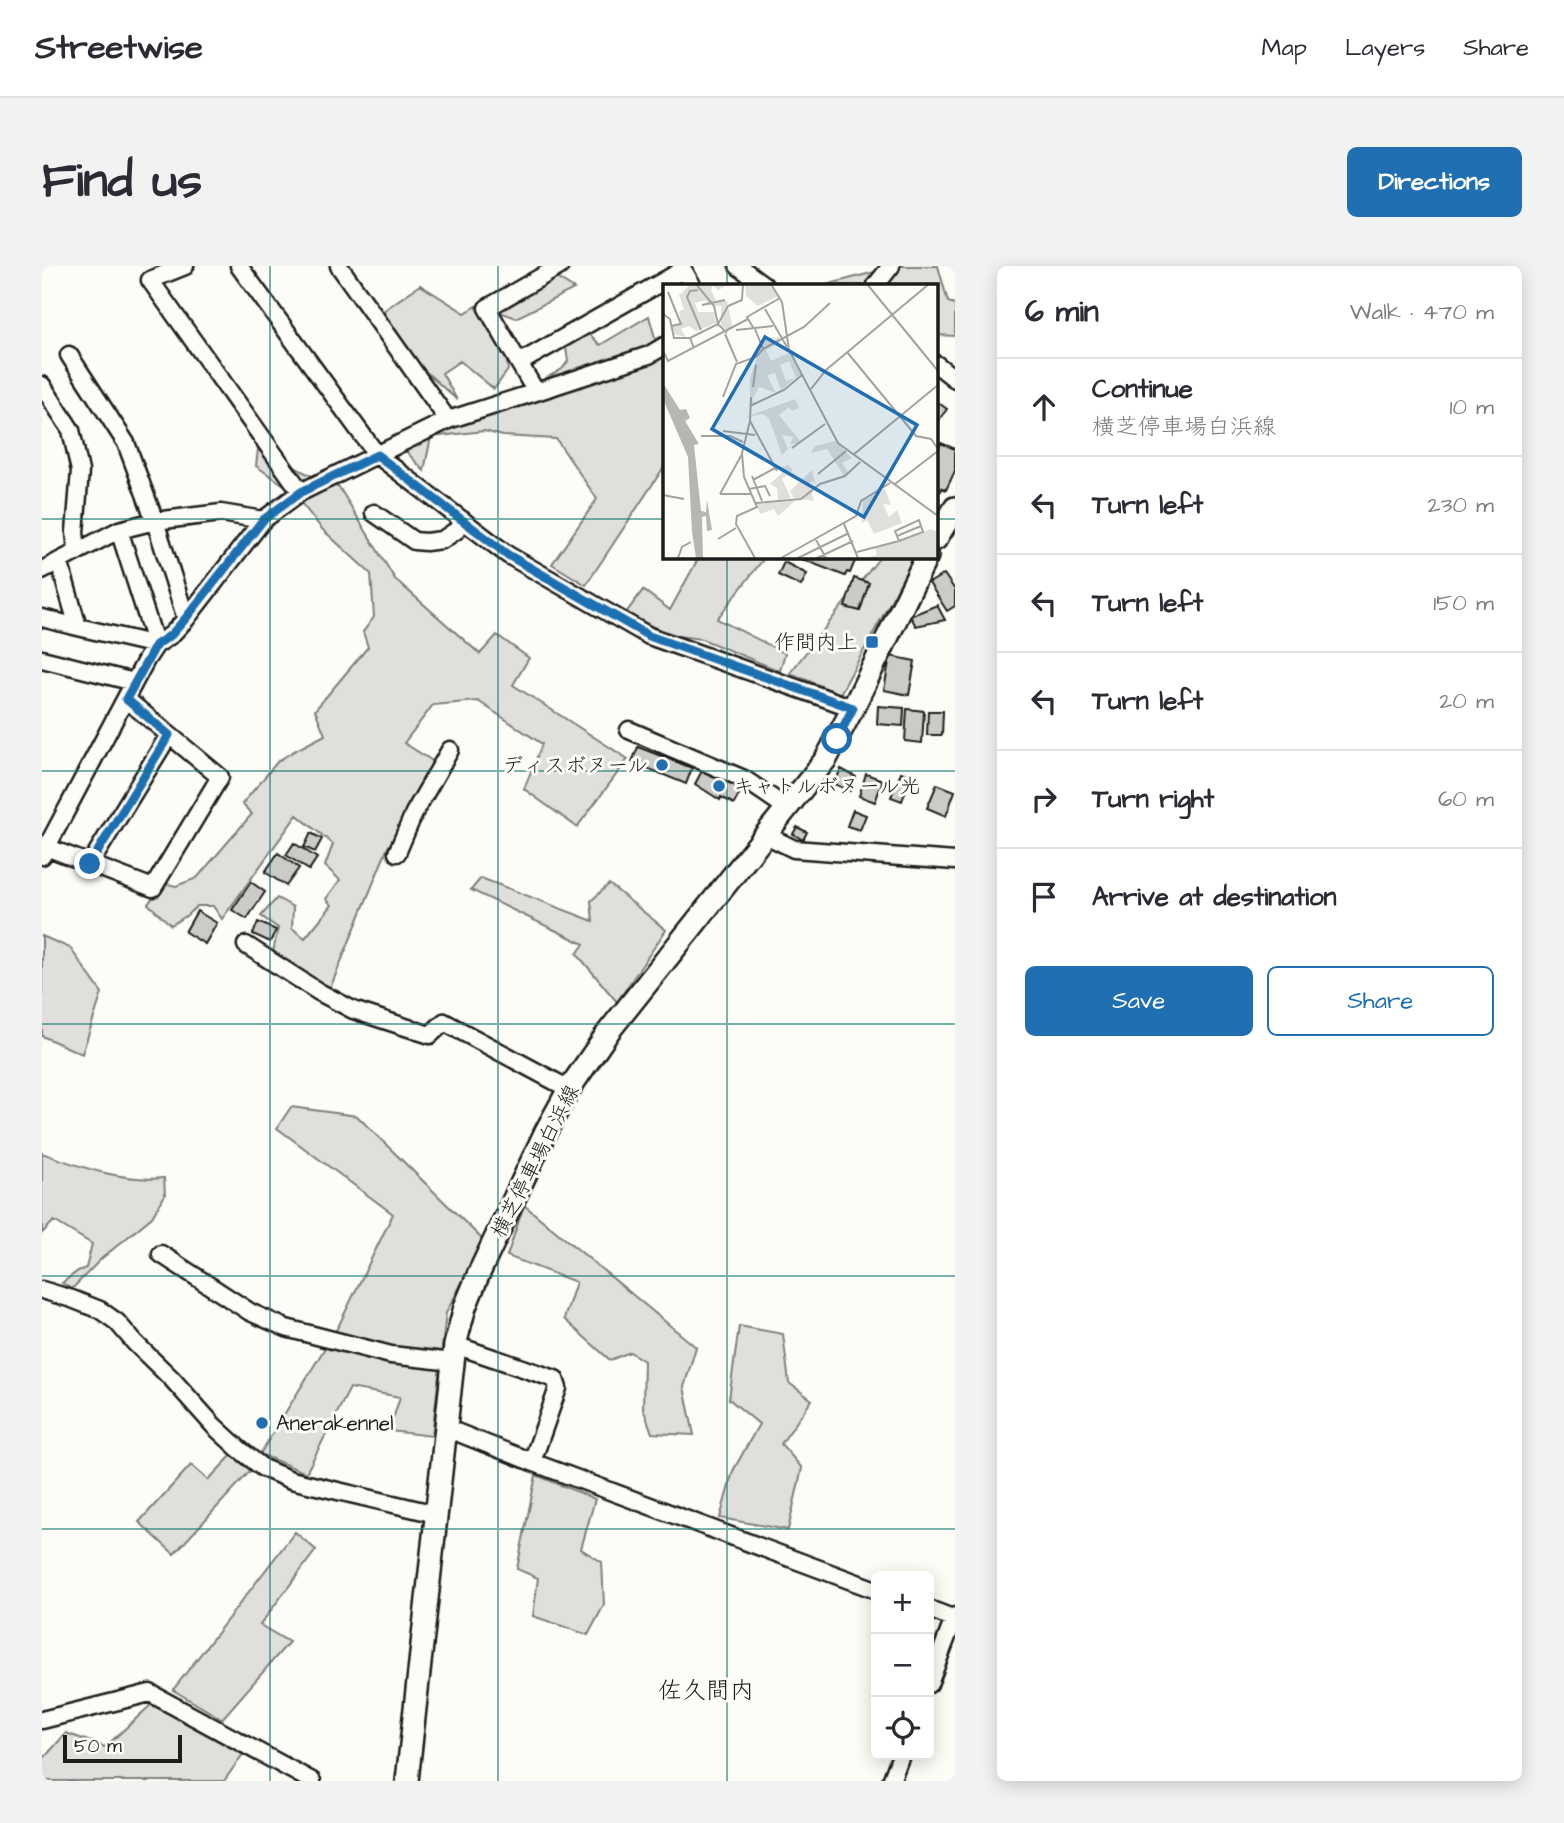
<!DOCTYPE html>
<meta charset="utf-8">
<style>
:root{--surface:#fff;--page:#f2f2f3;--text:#2b2b33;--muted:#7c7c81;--line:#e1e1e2;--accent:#1f6fb2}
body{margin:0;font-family:"Architects Daughter","Klee One",sans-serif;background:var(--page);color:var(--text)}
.controls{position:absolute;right:21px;bottom:21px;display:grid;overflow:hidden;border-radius:10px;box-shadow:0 4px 18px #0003}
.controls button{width:63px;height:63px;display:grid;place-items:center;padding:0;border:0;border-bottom:2px solid var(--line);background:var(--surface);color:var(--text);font:35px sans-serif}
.scale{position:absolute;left:21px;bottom:18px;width:119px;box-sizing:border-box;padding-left:7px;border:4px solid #1c1c1c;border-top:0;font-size:19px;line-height:24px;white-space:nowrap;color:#1c1c1c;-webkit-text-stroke:5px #fdfcf7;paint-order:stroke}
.stop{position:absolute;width:21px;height:21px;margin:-16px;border:5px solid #1f6fb2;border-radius:50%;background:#fff}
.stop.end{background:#1f6fb2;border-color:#fff;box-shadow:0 2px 7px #0008}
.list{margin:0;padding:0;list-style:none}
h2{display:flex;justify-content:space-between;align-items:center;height:91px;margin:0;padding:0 28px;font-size:30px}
h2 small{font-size:23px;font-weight:400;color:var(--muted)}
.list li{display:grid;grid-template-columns:46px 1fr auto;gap:21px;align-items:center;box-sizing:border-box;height:98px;padding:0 28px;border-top:2px solid var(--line)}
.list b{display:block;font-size:26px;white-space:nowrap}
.list p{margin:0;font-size:23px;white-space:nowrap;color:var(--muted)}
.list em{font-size:23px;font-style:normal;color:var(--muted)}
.actions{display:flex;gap:14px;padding:21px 28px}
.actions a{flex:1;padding:16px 0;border:2px solid var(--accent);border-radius:10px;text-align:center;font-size:24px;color:var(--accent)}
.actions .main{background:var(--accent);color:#fff}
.icon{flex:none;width:38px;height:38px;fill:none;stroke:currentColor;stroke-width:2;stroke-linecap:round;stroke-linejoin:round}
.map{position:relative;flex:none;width:913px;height:1515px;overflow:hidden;border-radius:10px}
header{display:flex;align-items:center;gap:42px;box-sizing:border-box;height:98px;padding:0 35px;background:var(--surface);border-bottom:2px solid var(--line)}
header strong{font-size:33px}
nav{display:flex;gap:38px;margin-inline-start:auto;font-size:24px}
.intro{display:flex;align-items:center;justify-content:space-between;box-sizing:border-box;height:168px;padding:0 42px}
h1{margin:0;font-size:49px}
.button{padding:18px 32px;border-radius:10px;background:var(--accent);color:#fff;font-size:24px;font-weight:700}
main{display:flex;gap:42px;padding:0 42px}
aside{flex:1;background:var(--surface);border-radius:10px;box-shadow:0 4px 18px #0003}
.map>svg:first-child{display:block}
.green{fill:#e0dfdb;stroke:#7e7e7c;stroke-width:2}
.building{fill:#cccbc8;stroke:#1c1c1c;stroke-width:2}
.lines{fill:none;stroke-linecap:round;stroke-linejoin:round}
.minor-casing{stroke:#1c1c1c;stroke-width:21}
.major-casing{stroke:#1c1c1c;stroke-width:26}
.minor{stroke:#fdfcf7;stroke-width:16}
.major{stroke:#fdfcf7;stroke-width:21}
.route{stroke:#1f6fb2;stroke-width:9}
.grid{fill:none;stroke:#0f766e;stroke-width:2;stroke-opacity:0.55}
.poi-dot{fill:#1f6fb2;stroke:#fdfcf7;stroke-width:2.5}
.labels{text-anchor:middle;stroke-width:6;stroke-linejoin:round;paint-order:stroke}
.poi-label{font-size:21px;fill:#1c1c1c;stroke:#fdfcf7;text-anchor:end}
.street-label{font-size:21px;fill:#1c1c1c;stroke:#fdfcf7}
.quarter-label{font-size:24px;fill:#1c1c1c;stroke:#fdfcf7}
.inset-road{fill:none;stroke:#a3a29f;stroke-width:2}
.view{fill:#1f6fb2;fill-opacity:0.15;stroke:#1f6fb2;stroke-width:3.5}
.inset-edge{fill:none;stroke:#1c1c1c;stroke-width:3.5}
</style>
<header>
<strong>Streetwise</strong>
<nav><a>Map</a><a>Layers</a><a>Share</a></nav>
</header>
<div class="intro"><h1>Find us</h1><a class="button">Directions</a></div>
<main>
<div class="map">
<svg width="913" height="1515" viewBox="0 0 913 1515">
<rect width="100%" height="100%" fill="#fdfcf7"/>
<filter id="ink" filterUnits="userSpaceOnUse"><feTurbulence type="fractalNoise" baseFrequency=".0143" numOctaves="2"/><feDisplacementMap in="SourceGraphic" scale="14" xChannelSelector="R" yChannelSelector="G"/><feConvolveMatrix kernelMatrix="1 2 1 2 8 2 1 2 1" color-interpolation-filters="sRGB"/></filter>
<g filter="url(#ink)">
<path class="green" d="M855,0H896L906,36L913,38V70L894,69V19H784Z
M497,1L532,23L474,52L458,46L466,104L452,123L418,95L400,107L415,134L371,94L341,45L378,19L423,47L448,32L472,31Z
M607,50L615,79L622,76V201L544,319L510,298L555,233L514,173L461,170L442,165L389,171L382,205L351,171L384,155L421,159L520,103L526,95L523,76L543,63L558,79Z
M216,183L270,210L297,221L353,313L438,388L455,369L487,392L471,419L586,493L535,561L482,523L500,478L436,435L391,439L362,477L397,499L346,581L287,725L230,691L236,662L219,650L235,632L251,641L250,662L263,672L290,639L284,633L298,614L283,600L291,578L255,549L180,653L171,640H155L144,650L129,659L106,638L116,625L126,618L134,620L155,612L210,548L200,538L236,495L252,485L283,469L273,444L326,381L321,366L332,351L329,308L280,263L248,223L214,200Z
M657,291H723L675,353L743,387L738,405L660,373L627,369L584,347L601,324L628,344Z
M838,291H873L798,428L748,407Z
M439,612L551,655L549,635L567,618L624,664L575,736L535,688L542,678L429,624Z
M0,670L28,682L60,727L40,788L0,770Z
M249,841L315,850L442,975L404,1047L390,1170L347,1165L358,1131L308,1122L264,1207L218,1188L297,1059L351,948L235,862Z
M0,887C39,901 80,916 122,912L123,929L110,951L59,993L30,1023L20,1017L36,1005L44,1002L50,978L12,955L0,967Z
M482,939L654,1081L642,1121L652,1169L610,1167L601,1142L602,1095L588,1086L568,1094L522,1053L534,1016L465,990Z
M697,1060L741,1068L747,1117L770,1134L739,1178L760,1202L746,1264L678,1252L691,1205L717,1158L687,1133Z
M193,1186L210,1203L132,1288L97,1256L149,1199L166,1214Z
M494,1209L553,1233L539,1283L560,1296L562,1339L546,1369L491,1350L496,1312L475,1303Z
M253,1266L274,1284L218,1359L247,1376L180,1453L131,1424Z
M111,1437L201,1488L182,1515H0V1490L3,1491L24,1467L63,1481Z"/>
<path class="building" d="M894,135L905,143L894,158Z
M899,177L913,183V205L904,224L900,222L899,225L894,222V189Z
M758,290H815L808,307L805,306L803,310L757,292Z
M742,296L765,308L759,320L736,309Z
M902,308L913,324V340L905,345L887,317Z
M812,312L827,317L818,345L803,341Z
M895,339L903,354L874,360L868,350Z
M848,390L873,395L867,429L842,424Z
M836,440L862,442L861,460L835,458Z
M865,443L882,445L880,477L863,475Z
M886,445H901L900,469H885Z
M596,481L650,502L644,518L590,496Z
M662,501L701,521L692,538L679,531L678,534L653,518Z
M799,503L814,511L808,525L792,518Z
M859,506L869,510L860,535L849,531Z
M824,508L841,514L833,536L817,530Z
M895,518L913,525L904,550L885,542Z
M811,544L824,549L818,564L805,560Z
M755,561L765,566L761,574L751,568Z
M269,567L280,573L273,586L262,581Z
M252,577L275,592L267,604L244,589Z
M236,587L257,602L244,620L223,606Z
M209,616L223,626L205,653L190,644Z
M155,645L175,657L163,678L143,666Z
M216,656L234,664L228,676L211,668Z"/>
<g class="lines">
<g class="minor-casing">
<path id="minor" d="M143,0L108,14L259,226
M197,0L335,189L466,289L607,370L811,442
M297,0L406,154
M639,0L650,19
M696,0L722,19
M834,19L849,0
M27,89L84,177L113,255L144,353
M477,97L641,4
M894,98L913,113
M0,119L29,164L38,205L33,266L35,286
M494,126L607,89L622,80
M332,247L372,275L384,276L400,274L415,264L421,254
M77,264L114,379
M17,295L36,361
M0,304L77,264L113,255L179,247L221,254
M0,352L36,361L114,379
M0,393L92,416
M587,464L702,513L745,542
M724,569L752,583L913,595
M4,581L111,622L178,511L84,433
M355,587L372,547L408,484
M0,590L104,394L114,379L129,369L144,353L221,254L259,226L406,154L494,126L445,42L518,0
M48,598L127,469
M204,679L277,726L311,744L388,769L402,756L527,823
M119,988L208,1046L244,1062L349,1089L411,1096
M0,1024L30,1033L58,1044L75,1056L93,1077L130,1113L172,1160L197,1183L221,1202L249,1214L394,1248
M413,1079L513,1113L516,1122L490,1196
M404,1162L490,1196L834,1324
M887,1343L913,1353
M887,1418L913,1350
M0,1454L108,1427L270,1515
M849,1515L859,1489"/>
</g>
<g class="major-casing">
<path id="major" d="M894,273L913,242
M365,1515L413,1079L423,1041L437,1007L504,865L527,823L567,765L784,493L811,442L885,290"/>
</g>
<use href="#minor" class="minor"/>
<use href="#major" class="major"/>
</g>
</g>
<g class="lines" filter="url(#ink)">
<path class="route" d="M48,598L127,469L84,433L114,379L129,369L144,352L221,254L259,226L335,189L466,289L607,370L811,442L795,473"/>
</g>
<path class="grid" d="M228,0V1515M456,0V1515M685,0V19M0,253H622M894,253H913M685,290V1515M0,505H913M0,758H913M0,1010H913M0,1263H913"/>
<g class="poi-dot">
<rect x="823" y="369" width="14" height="14" rx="3.5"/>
<circle cx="620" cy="499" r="7"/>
<circle cx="677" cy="520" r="7"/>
<circle cx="220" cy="1157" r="7"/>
</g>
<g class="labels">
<g class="poi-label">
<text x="816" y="383">作間内上</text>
<text x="606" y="506">ディスボヌール</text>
<text x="691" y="527" text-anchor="start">キャトルボヌール光</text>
<text x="234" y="1164" text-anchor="start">Anerakennel</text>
</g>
<g class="street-label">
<text transform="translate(493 895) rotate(-63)" y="7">横芝停車場白浜線</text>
</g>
<g class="quarter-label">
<text x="664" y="1432">佐久間内</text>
</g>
</g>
<g transform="translate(621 18)">
<rect width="275" height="275" fill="#fdfcf7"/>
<path d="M28,0H67L55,6L50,1L48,6L53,17H64L70,45L65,47L58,41V22L45,21L43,16L32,19L35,28H51L53,39L33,47L26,42L18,45L23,53L11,50L8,41L18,38L16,28L21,25L16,11ZM82,0H106L115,12L95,22L83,12ZM115,52L118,58L103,66L108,77L126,69L138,90L133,94L126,77L117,81L123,97L132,94L118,106L112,89L104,91L113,109L96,103L89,116L92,119L87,120V94L99,58L109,53L108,59ZM132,115L136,124L129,127L126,123L116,131L138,158L127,161L130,153L119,151L125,165L119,171L106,134L99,130L80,134ZM172,157L189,174L179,179L185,188L181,192L164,165L148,169L152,162ZM125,181L130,186L119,195L128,214L115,216L114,204L107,200L119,189L115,185ZM149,186L153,201L150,197L146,199L151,217L131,214L127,207ZM222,205L228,221L220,220L226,233L234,226L239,239L211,250L204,236L198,239L200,217L210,211L216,213L215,208ZM132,217L115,232L111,225L97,230L94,220ZM268,245L275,248V274H202L214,271L212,264Z" fill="#e0dfdb"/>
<path d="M0,99L17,126L23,125L27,134L22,137L36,160L31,161L38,227L43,228L44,216L49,246L44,247L43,232L39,233L40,274H33L29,248L25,173L0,115Z" fill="#b7b6b2"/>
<path class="inset-road" d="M33,0L51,22L55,40L65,22M108,0L119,18L126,66L175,159L275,232M204,0L275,87M35,6L27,7L24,13L38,46M5,8L18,40L8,42M39,21L62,16M65,22L79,16L80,0M102,25L124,63M0,30L7,35L11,54H27L31,64M91,45L84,33L117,14M73,46L110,42M62,50L74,78M27,54L55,40L64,49M100,65L141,43L167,19M0,67L5,77L85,35M184,68L253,152L268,155L275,165M90,103L93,81M148,105L163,86L266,0M60,113L73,80L93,73L100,65L92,45M88,113L87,137L114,187M87,122L121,106L139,91M87,137L79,169L81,193L94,223L74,232L73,240L92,274M60,147L92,151M38,152H67L80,158M129,164L162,140M190,171L275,101M155,190L183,167M89,192L99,217M90,196L112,184M232,200L275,167M86,205L102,202L107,212M57,210L79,170M57,210H88M0,211L21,215M93,219L138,215L157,200L182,192L197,178M181,240L195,274M234,252L258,242M152,254L163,274M55,255L73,244M194,268L236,257L260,248L256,236L232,247L236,257M15,274L19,263L28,258M118,274L193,232L198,217L227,199M135,274L186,249M154,274L190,257"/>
<path class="view" d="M102,53L254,141L201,233L49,145Z"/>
<rect width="275" height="275" class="inset-edge"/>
</g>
</svg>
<div class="controls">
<button>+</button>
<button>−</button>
<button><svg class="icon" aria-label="locate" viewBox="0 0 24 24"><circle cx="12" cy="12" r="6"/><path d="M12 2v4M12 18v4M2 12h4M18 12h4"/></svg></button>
</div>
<div class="scale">50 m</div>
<div class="stop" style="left:795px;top:473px"></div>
<div class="stop end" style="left:48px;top:598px"></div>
</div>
<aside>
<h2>6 min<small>Walk · 470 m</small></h2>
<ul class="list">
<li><svg class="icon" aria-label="ahead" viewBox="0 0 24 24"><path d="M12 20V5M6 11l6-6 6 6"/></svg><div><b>Continue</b><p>横芝停車場白浜線</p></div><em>10 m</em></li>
<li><svg class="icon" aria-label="left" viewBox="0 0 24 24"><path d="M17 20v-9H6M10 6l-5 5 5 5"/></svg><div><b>Turn left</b></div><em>230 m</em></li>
<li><svg class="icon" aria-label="left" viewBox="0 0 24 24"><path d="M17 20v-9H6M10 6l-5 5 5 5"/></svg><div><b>Turn left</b></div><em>150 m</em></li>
<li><svg class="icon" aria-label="left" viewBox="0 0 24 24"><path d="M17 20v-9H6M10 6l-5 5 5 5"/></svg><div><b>Turn left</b></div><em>20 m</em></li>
<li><svg class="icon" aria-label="right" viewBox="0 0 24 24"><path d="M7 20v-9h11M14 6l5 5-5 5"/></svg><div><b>Turn right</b></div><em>60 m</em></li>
<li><svg class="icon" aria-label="arrive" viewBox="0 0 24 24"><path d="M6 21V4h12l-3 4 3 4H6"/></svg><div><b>Arrive at destination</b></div></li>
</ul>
<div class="actions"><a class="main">Save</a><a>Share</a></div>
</aside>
</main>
